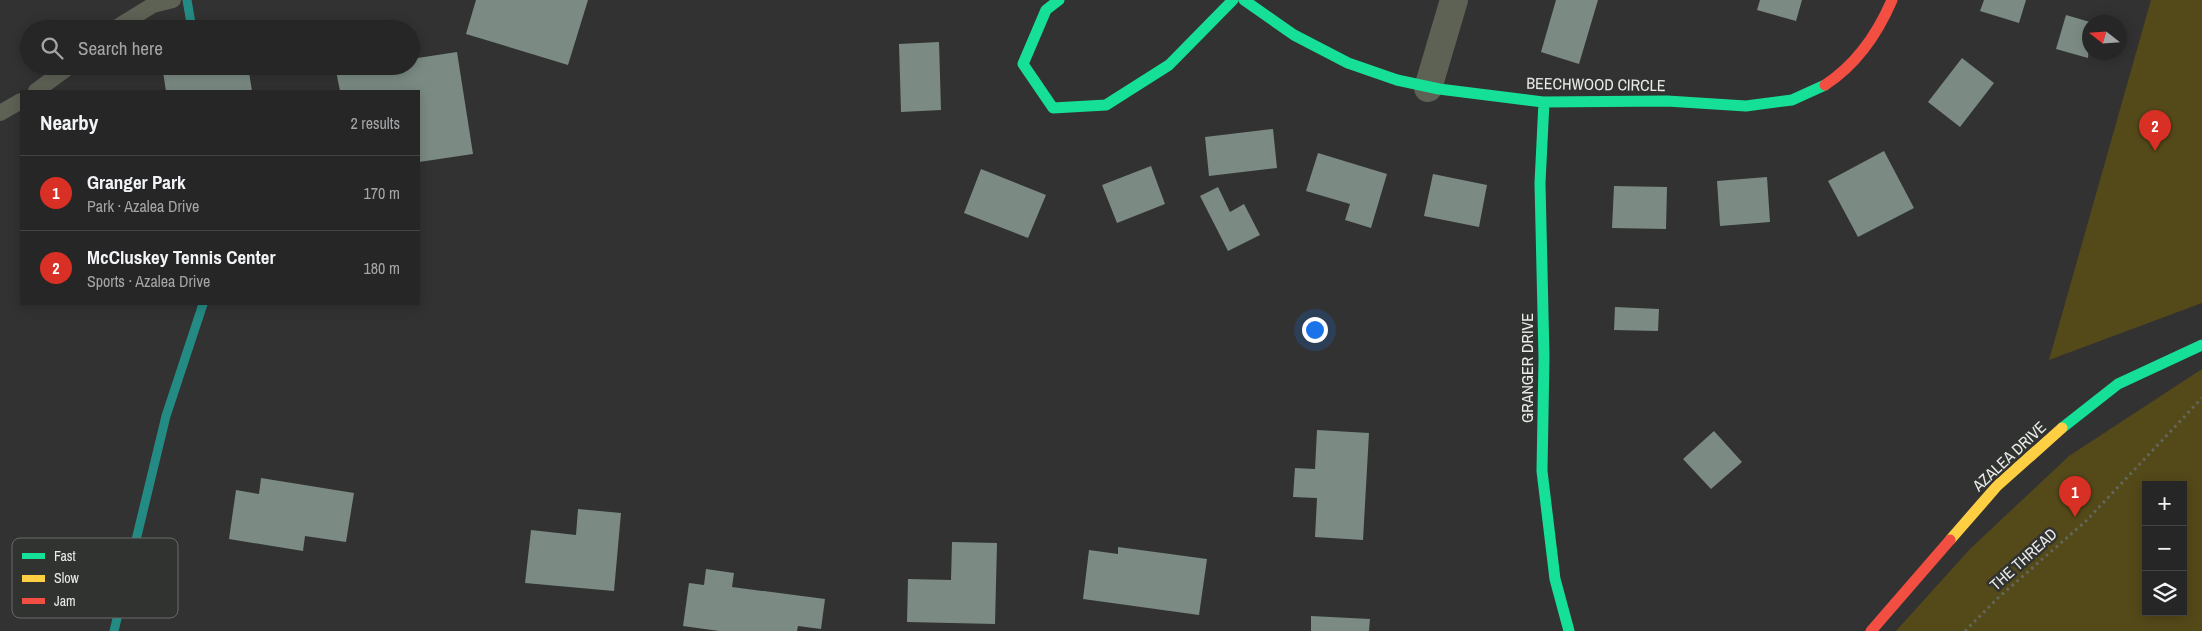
<!DOCTYPE html>
<meta charset="utf-8">
<style>
:root{--surface:#262626;--page:#323232;--text:#f1f3f6;--muted:#a4a5a7;--line:#424343;--accent:#d93025}
body{margin:0;font-family:"Archivo Narrow",sans-serif;background:var(--page);color:var(--text)}
.controls{position:absolute;right:15px;bottom:15px;display:grid;overflow:hidden;border-radius:0px;box-shadow:0 2px 12px #0003}
.controls button{width:45px;height:45px;display:grid;place-items:center;padding:0;border:0;border-bottom:1px solid var(--line);background:var(--surface);color:var(--text);font:25px sans-serif}
.compass{position:absolute;left:2082px;top:15px;width:45px;height:45px;border-radius:50%;background:var(--surface);box-shadow:0 2px 12px #0003;rotate:287deg}
.you{position:absolute;left:1314px;top:329px;width:18px;height:18px;margin:-12px;border:4px solid #fff;border-radius:50%;background:#1a73e8;box-shadow:0 0 0 8px #1a73e833}
.badge{display:grid;place-items:center;width:32px;height:32px;border-radius:50%;background:var(--accent);color:#fff;font-size:16px;font-weight:700}
.pin{position:absolute;translate:-50% -41px;filter:drop-shadow(0 1px 2px #0008)}
.pin::after{content:'';position:absolute;top:26px;width:18px;height:15px;background:inherit;clip-path:polygon(0 0,100% 0,50% 100%)}
.list{margin:0;padding:0;list-style:none}
h2{display:flex;justify-content:space-between;align-items:center;height:65px;margin:0;padding:0 20px;font-size:21px}
h2 small{font-size:16px;font-weight:400;color:var(--muted)}
.list li{display:grid;grid-template-columns:32px 1fr auto;gap:15px;align-items:center;box-sizing:border-box;height:75px;padding:0 20px;border-top:1px solid var(--line)}
.list b{display:block;font-size:19px;white-space:nowrap}
.list p{margin:0;font-size:16px;white-space:nowrap;color:var(--muted)}
.list em{font-size:16px;font-style:normal;color:var(--muted)}
.icon{flex:none;width:28px;height:28px;fill:none;stroke:currentColor;stroke-width:2;stroke-linecap:round;stroke-linejoin:round}
.map{position:relative;flex:none;width:2202px;height:631px;overflow:hidden}
.search{position:absolute;background:var(--surface);box-shadow:0 2px 12px #0003;left:20px;top:20px;width:400px;height:55px;display:flex;align-items:center;gap:12px;box-sizing:border-box;padding:0 18px;border-radius:28px;color:var(--muted);font-size:19px}
.panel{position:absolute;background:var(--surface);box-shadow:0 2px 12px #0003;left:20px;top:90px;width:400px;height:215px;border-radius:0px}
.map>svg:first-child{display:block}
.green{fill:#544919;fill-rule:evenodd}
.lines{fill:none;stroke-linecap:round;stroke-linejoin:round}
.stream{stroke:#248b84;stroke-width:9}
.building{fill:#7b8b83}
.path{stroke:#64675d;stroke-width:3;stroke-dasharray:2.5 4;stroke-linecap:butt}
.lane{stroke:#5e6255;stroke-width:16}
.street{stroke:#5e6255;stroke-width:28}
.fast{stroke:#16e098;stroke-width:11}
.slow{stroke:#ffcf43;stroke-width:11}
.jam{stroke:#f24e42;stroke-width:11}
.labels{text-anchor:middle;stroke-width:5;stroke-linejoin:round;paint-order:stroke}
.street-label{font-size:16px;fill:#eaebe9;stroke:#313331}
.key{fill:#313331;stroke:#686a68;stroke-width:1}
.key-label{font-size:14px;fill:#eaebe9}
</style>
<div class="map">
<svg width="2202" height="631" viewBox="0 0 2202 631">
<rect width="100%" height="100%" fill="#323232"/>
<path class="green" d="M2151,0H2202V303L2049,360Z
M2202,369V631H1896L1970,549L2069,456ZM2146,485H2183V612H2146Z"/>
<g class="lines">
<path class="stream" d="M187,0L192,29
M114,631L166,416L203,304"/>
</g>
<path class="building" d="M476,0H588L568,65L466,34Z
M1556,0H1598L1579,64L1541,52Z
M1760,0H1802L1796,21L1757,10Z
M1984,0H2026L2019,23L1980,11Z
M2066,15L2090,22L2088,58L2056,49Z
M939,42L941,110L901,112L899,44Z
M457,52L473,154L419,162V91H340L336,71L366,66H411V59Z
M1962,58L1994,83L1960,127L1928,102Z
M194,66H248L252,91H166L163,72Z
M1273,129L1277,168L1209,176L1205,137Z
M1884,151L1914,208L1858,237L1828,181Z
M1318,153L1387,174L1371,228L1345,220L1350,204L1306,191Z
M1151,166L1165,204L1117,223L1102,185Z
M981,169L1046,195L1028,238L964,213Z
M1433,174L1487,185L1479,227L1424,216Z
M1767,177L1770,222L1720,226L1717,181Z
M1614,186L1667,187L1666,229L1612,228Z
M1218,187L1230,212L1244,204L1260,235L1228,251L1200,196Z
M1615,307L1659,309L1658,331L1614,330Z
M1317,430L1369,433L1363,540L1315,537L1317,498L1293,497L1295,468L1315,469Z
M1714,431L1742,462L1711,489L1683,459Z
M261,478L354,493L346,542L305,536L303,551L229,539L236,490L259,494Z
M578,509L621,513L614,591L525,583L531,530L576,535Z
M952,542L997,543L995,624L907,622L908,579L951,580Z
M1118,547L1207,559L1199,615L1083,599L1089,550L1118,554Z
M706,569L734,573L732,587L825,599L821,629L798,626L797,631H719L683,626L689,583L704,585Z
M1311,616L1370,619L1369,631H1311Z"/>
<g class="lines">
<path class="path" d="M1965,631L1999,597L2086,521L2202,398"/>
<path class="lane" d="M114,29L153,5L173,0
M36,91L70,66
M0,113L21,101"/>
<path class="street" d="M1428,88L1454,0"/>
<path class="fast" d="M1059,0L1046,10L1023,64L1053,108L1106,105L1169,65L1233,0
M1244,0L1294,35L1348,63L1397,80L1439,89L1543,102L1667,101L1746,106L1792,100L1825,85
M1544,102L1540,183L1544,357L1542,471L1555,579L1569,631
M2062,428L2118,384L2202,345"/>
<path class="slow" d="M1950,540L1997,486L2062,428"/>
<path class="jam" d="M1825,85C1857,64 1877,35 1892,0
M1871,631L1950,540"/>
</g>
<g class="labels">
<g class="street-label">
<text transform="translate(1596 84) rotate(1)" y="6">BEECHWOOD CIRCLE</text>
<text transform="translate(1527 368) rotate(-90)" y="6">GRANGER DRIVE</text>
<text transform="translate(2009 456) rotate(-43)" y="6">AZALEA DRIVE</text>
<text transform="translate(2023 559) rotate(-42)" y="6">THE THREAD</text>
</g>
</g>
<rect x="12" y="538" width="166" height="80" rx="8" class="key"/>
<rect x="22" y="553" width="23" height="6" fill="#16e098"/>
<rect x="22" y="575" width="23" height="7" fill="#ffcf43"/>
<rect x="22" y="598" width="23" height="6" fill="#f24e42"/>
<g class="key-label">
<text x="54" y="561">Fast</text>
<text x="54" y="583">Slow</text>
<text x="54" y="606">Jam</text>
</g>
</svg>
<div class="controls">
<button>+</button>
<button>−</button>
<button><svg class="icon" aria-label="layers" viewBox="0 0 24 24"><path d="M12 4l9 5-9 5-9-5zM3 14l9 5 9-5"/></svg></button>
</div>
<svg class="compass" viewBox="-18 -18 36 36"><path d="M0-13l5 13h-10z" fill="#e53935"/><path d="M0 13l5-13h-10z" fill="#a4a5a7"/></svg>
<div class="you"></div>
<div class="pin badge" style="left:2075px;top:517px">1</div>
<div class="pin badge" style="left:2155px;top:151px">2</div>
<div class="search"><svg class="icon" aria-label="search" viewBox="0 0 24 24"><circle cx="10" cy="10" r="6"/><path d="M15 15l6 6"/></svg>Search here</div>
<section class="panel">
<h2>Nearby<small>2 results</small></h2>
<ul class="list">
<li><span class="badge">1</span><div><b>Granger Park</b><p>Park · Azalea Drive</p></div><em>170 m</em></li>
<li><span class="badge">2</span><div><b>McCluskey Tennis Center</b><p>Sports · Azalea Drive</p></div><em>180 m</em></li>
</ul>
</section>
</div>
